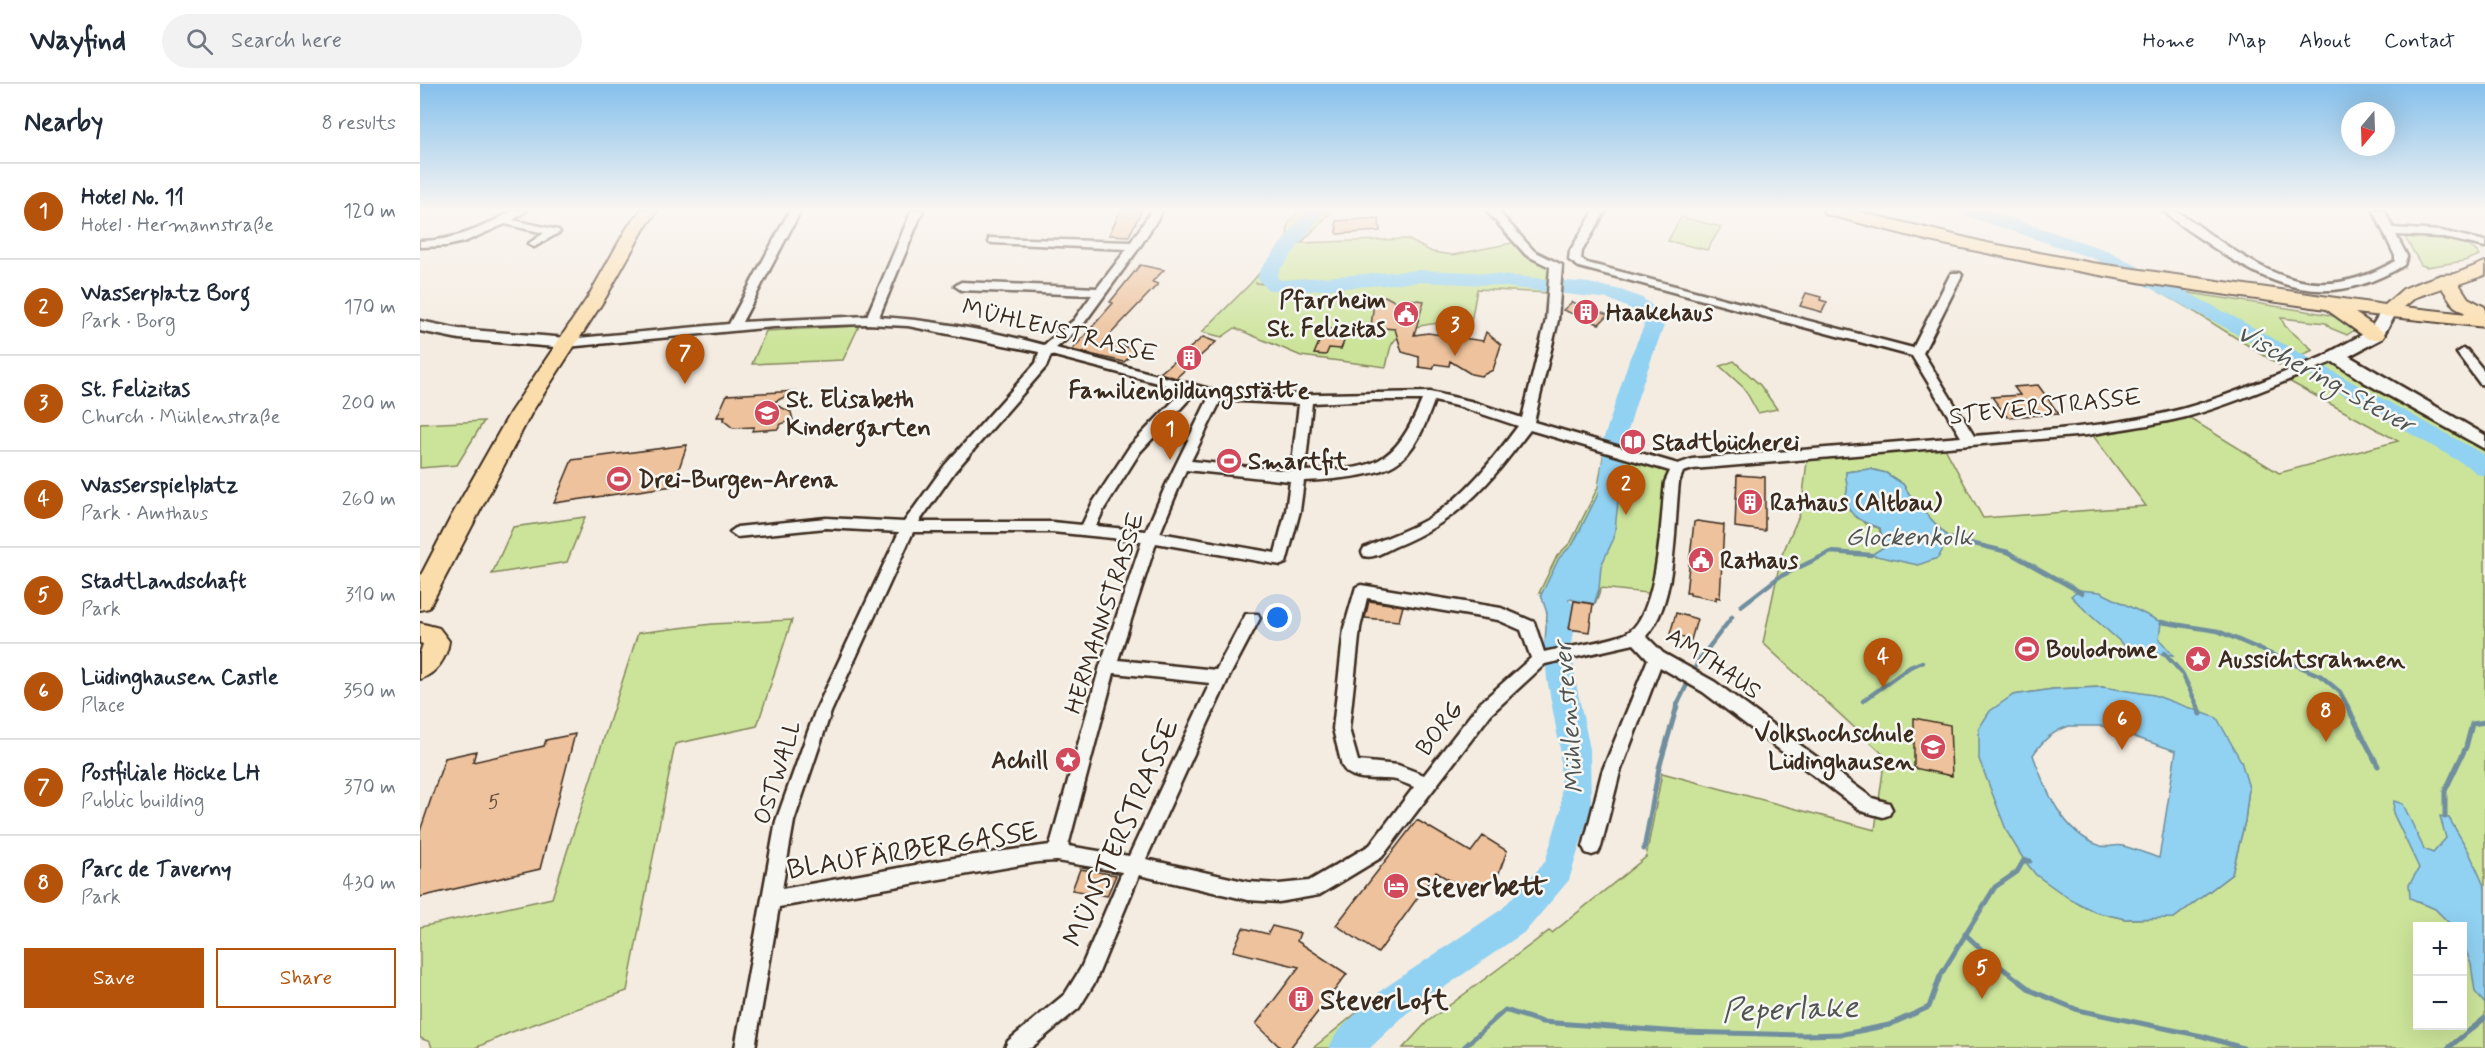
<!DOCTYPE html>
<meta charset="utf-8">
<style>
:root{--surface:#fff;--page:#f2f2f3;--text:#1f2937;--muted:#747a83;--line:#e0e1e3;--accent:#b45309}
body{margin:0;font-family:Mynerve,sans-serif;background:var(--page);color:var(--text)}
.controls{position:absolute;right:18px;bottom:18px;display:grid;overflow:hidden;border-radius:0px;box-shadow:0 6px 24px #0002}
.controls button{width:54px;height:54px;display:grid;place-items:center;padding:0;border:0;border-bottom:2px solid var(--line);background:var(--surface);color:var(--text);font:30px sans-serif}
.compass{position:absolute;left:1921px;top:18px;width:54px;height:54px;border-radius:50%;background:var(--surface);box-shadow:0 6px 24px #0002;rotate:199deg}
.you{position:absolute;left:858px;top:534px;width:21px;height:21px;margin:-15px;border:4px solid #fff;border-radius:50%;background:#1a73e8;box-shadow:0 0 0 9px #1a73e833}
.badge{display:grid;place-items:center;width:39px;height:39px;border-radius:50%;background:var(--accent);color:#fff;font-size:20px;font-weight:700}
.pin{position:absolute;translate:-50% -50px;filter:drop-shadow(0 2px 3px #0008)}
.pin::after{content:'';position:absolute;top:32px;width:21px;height:18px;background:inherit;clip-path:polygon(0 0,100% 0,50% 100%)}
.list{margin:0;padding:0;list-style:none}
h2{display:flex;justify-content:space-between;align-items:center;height:78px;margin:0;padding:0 24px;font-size:26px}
h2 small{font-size:20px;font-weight:400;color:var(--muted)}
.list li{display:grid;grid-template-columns:39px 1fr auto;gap:18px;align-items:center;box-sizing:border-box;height:96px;padding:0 24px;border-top:2px solid var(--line)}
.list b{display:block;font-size:22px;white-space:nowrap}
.list p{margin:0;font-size:20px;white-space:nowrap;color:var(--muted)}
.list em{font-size:20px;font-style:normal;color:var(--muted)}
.actions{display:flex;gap:12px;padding:18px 24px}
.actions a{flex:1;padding:14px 0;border:2px solid var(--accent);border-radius:0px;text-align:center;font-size:21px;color:var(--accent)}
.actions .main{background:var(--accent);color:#fff}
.icon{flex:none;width:33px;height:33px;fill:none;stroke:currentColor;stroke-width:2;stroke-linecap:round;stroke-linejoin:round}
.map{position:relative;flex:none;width:2065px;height:964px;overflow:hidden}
header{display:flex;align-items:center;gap:36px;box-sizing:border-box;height:84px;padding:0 30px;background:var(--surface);border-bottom:2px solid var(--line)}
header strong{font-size:28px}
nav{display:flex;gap:33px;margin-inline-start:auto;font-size:21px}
.search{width:420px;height:54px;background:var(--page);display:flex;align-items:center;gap:15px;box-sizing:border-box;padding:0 21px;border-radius:33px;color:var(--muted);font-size:22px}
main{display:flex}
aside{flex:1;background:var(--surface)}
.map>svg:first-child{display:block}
.green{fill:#cce49a;stroke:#84875c;stroke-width:1.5;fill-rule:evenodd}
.water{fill:#91d1f2;stroke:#6f8e9d;stroke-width:1.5;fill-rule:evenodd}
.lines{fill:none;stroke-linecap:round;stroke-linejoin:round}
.stream-far1{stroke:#6f8e9d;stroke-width:4.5}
.stream{stroke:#6f8e9d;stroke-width:5}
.river{fill:#91d1f2;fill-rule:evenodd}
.building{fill:#edc29c;stroke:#3b2a1e;stroke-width:1.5}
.street-casing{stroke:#3b2a1e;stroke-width:5}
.secondary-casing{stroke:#3b2a1e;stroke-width:5}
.primary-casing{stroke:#3b2a1e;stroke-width:4}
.street{fill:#f6f6f2;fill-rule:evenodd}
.secondary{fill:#f6f6f2;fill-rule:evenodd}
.primary{fill:#fbddab;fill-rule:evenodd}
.labels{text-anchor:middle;stroke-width:5;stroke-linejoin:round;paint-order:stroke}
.number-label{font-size:21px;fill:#68503e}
.poi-label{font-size:24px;font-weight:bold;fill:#3b2a1e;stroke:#f6f6f2;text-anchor:start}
.street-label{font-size:24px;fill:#3b2a1e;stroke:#f6f6f2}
.water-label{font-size:26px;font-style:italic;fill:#505453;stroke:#f6f6f2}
.near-street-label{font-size:28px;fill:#3b2a1e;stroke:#f6f6f2}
.near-poi-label{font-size:28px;font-weight:bold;fill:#3b2a1e;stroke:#f6f6f2;text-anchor:start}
.near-water-label{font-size:32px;font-style:italic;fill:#505453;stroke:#f6f6f2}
</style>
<header>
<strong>Wayfind</strong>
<div class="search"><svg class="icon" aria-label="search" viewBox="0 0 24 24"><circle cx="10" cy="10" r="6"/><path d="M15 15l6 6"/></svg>Search here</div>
<nav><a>Home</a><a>Map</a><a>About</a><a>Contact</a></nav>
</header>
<main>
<aside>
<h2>Nearby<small>8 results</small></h2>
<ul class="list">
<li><span class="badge">1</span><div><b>Hotel No. 11</b><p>Hotel · Hermannstraße</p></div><em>120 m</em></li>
<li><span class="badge">2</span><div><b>Wasserplatz Borg</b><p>Park · Borg</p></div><em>170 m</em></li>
<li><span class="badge">3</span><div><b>St. Felizitas</b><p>Church · Mühlenstraße</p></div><em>200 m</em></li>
<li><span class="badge">4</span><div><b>Wasserspielplatz</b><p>Park · Amthaus</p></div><em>260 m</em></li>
<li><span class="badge">5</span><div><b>StadtLandschaft</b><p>Park</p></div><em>310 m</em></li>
<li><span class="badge">6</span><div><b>Lüdinghausen Castle</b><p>Place</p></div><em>350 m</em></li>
<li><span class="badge">7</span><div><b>Postfiliale Höcke LH</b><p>Public building</p></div><em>370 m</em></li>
<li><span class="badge">8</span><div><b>Parc de Taverny</b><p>Park</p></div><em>430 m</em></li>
</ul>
<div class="actions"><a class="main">Save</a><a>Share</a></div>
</aside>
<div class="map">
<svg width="2065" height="964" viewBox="0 0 2065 964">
<rect width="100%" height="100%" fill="#f4ece1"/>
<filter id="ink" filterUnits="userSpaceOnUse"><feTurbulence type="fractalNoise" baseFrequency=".0167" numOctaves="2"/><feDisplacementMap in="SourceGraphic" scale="12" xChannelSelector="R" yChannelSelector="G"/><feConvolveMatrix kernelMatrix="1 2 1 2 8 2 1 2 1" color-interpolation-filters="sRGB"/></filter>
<g filter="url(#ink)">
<path class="green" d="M879,126H913L881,159L987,155L1012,168L1033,171L1097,158L1129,181V200L1038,191L986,190L943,192L883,201L835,199L883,205L945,195L988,193L1037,194L1128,203V209L1057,205L1051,238C1027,239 987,236 972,260C969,266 968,276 966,283L881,272L815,244L802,253L782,248L831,199L867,156L868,140Z
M1261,133L1301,143L1287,166L1248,157Z
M1987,152C2010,154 2043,151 2060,171L2044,177L2007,183L2001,181L1986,155Z
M1731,203L1905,230L1921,234L1931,240L1933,247L1927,251L1910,244L1906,239L1861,234L1865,242L1893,266L1859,281L1770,225Z
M439,242L423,276L332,280L346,247Z
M1314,277L1340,301L1357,325L1338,329L1324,304L1300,282Z
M1912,277L2065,365V964H983L1007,938L1129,847L1132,849L1226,773L1242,689L1455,746L1465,672L1343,559L1361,473L1381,427L1388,369L1521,357L1563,434L1726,422L1671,349L1763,330L1859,389L1978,357L1865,295ZM1450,385L1466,389L1483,400L1493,416L1529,454L1452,471L1464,463L1459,444L1445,440L1426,414L1428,404L1426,388ZM1683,603L1829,704L1825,737L1812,790L1754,834L1706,835L1675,828L1650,815L1593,611L1633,605ZM1998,842H2042V942H1998Z
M64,337L37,381L0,384V340Z
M1185,361L1257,385L1236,510L1181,504L1175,520L1119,509L1137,472L1151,458L1178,403Z
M165,433L147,478L72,490L93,443Z
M372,536L337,642L255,660L207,907L89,949L55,964H12L10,958L0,954V843L132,814L218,549L292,540Z
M946,921L910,964H893Z"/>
<path class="water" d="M1184,372L1199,374L1209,388L1201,391L1194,454L1181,482L1179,505L1174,520L1149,515L1144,557L1128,561L1125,559L1127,529L1121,511L1139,474L1153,460L1181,404Z
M1450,385L1466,389L1483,400L1493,416L1529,454L1518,474L1498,481L1451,471L1464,463L1460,444C1444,439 1426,432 1426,413C1426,407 1428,408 1427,403C1427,397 1425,394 1426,388Z
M1658,506L1680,508L1741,538L1739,555L1753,571L1712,568L1670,531L1651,512Z
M1683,603L1734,611L1797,634L1821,677L1829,704L1825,737L1812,790L1754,834L1705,835L1675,828L1650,815L1616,791L1604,776L1587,748L1559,675V644L1570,627L1593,611L1633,605ZM1649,642H1682L1756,667L1739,774C1727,770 1715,765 1703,762C1696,760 1689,764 1681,762C1643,750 1625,705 1613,671C1623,656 1632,648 1649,642Z
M1974,717L1983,720L2004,765L2013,769L2026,754L2020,732L2029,734L2049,768L2065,804V920L2055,908L2051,880L2043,859L2042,842H2032L2015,825L1990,814L1989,801L1999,784L1973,729Z"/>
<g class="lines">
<path class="stream-far1" d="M1529,454L1588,468L1662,509
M1321,522L1359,493L1411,468L1451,471
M1741,538L1798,547L1901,592L1920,608L1928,623
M1744,569L1762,589L1778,623
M1443,617L1490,583L1502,578
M1256,623L1279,576L1312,533"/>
<path class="stream" d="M1777,622L1780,630
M1927,622L1958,682
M2025,733V707L2046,663L2052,640L2065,638
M1224,765L1239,684L1257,622
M1545,850L1577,880L1612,907L1658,926L1782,952L1823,964
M1043,964L1085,926L1122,938L1260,948L1384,951L1424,950L1469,941L1509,923L1520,892L1575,803L1597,788L1604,776L1610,777
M2028,964L2065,934"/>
<path class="river" d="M887,126H906L859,187L857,193L860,196L1000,186L1052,188L1169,199L1201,206L1222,214L1234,223L1244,242C1230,278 1216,316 1206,354C1202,372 1209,396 1198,414L1190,416L1182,414L1178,408L1183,373V357L1209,276L1224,242L1215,227L1189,215L1069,201L1000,198L887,207L848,206L837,194L840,186Z
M1538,126H1566L1689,167L1818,235L2065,371V392L2057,390L2049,383L1804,243L1675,175L1541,130Z
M1145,516L1154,519L1158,526L1152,559L1155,595L1170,665L1171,725L1149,796L1106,847L987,929L950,964H909L915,952L925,940L963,905L1082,825L1125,778L1141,725L1140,665L1127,595L1124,559L1136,519Z"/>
</g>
<path class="building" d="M701,126H722L709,152L689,151Z
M959,134L960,147L917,150L916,137Z
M720,181L744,186L732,198L738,200L684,257L718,266L704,278L652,266L693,219L690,218Z
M1386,209L1401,213L1400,216L1407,218L1402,228L1380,222Z
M965,212L987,224L989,215L1004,217L994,251L1008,249L1063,257L1066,248L1081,261L1073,286L1061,292L1051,290L1030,277L1029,282L1015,280L1013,285L999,283V273L982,268L975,245L951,243L954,217Z
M1152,218L1188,231L1179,240L1143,226Z
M905,244L928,247L921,265L909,264L906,271L894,270Z
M783,253L796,258L756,294L740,289Z
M1618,301L1639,330L1587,333L1572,313L1600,311L1594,303Z
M377,307L352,319L371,328L373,336L361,340L358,345L332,347L334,343L313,344L303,336L305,333H297L307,311Z
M267,361L253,402L134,419L152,376Z
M1317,391L1345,393V447L1315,443Z
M1277,437L1304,441L1300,514L1296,513V516L1270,511V509H1266L1274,438Z
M949,517L983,522L979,537L945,534Z
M1154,517L1173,520L1169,548L1149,545Z
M1256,529L1277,535L1271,556L1250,550Z
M1494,634L1530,641L1532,692L1494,684Z
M155,650L120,785L0,813V747L25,674L56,667L53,678L124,662L126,656Z
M997,736L1051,768L1063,752L1087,767L1077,794L1049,808L1016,788L958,869L916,841Z
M660,785L696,791L687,812L652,806Z
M852,842L880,849L877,857L927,890L870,964H861L836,940L879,883L813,867L823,844L848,850Z"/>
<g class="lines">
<g class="street-casing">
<path id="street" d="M94,126H107L93,136L138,146L140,148L114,163L108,160L124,149L85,140L44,158L26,162L0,163V157C35,157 64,143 94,126Z
M370,126H381L322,238L447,232L492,126H503L459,233C514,236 571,247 624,261L654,236L672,211L541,206L535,202L541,198L677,204L707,165L573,159L569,158V154L711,158L732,126H743L719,164L662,242L636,264L797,307L850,311L1010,308L1050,317L1102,334L1126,236L1130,183L1106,171L1066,126H1077L1114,167L1142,181L1138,236L1114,338L1258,380L1272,375L1541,353L1492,272L1159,183L1149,176L1150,167L1175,126H1186L1162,167L1161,175L1167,179L1493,264L1530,191L1532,189H1540L1542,191L1503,269L1554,352C1623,346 1694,343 1762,325C1813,311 1862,289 1912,269L1916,268L1922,272L1920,275C1869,295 1819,318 1766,333C1734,341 1700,345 1667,351L1273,385L1263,388L1259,398C1254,441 1257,520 1226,552L1243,569L1295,598L1452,714L1469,719L1472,725L1469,731L1463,733L1441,727L1283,608L1240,583L1200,688L1181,763L1178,769L1172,771L1166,769L1163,763L1182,688L1228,575L1214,560L1125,580L1071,630L962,773L899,811L859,818L828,816L719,791L675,898L659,924L611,964H585L588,957L645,910L661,884L702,788L637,777L618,778L359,823L335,964H315L356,737L395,628L479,448L406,444L317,453L310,448L317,443L406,434L484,438L525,381L616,279L619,268L488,242L446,240L354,243L147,263L141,259L147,255L309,240ZM631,271L764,306L710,362L672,420L662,441L632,438H499L535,387L626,283ZM775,309L789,313L746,401L726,447L676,442L684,425L720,368ZM801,316L879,320L871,387L771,377ZM954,316H1002C974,383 954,385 885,387L892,319ZM1014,317L1041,323L1098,342C1073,375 1047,410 1011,433C990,446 966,453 944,464L942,468L944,472C954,475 965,467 974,463C1042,435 1067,402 1110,346L1250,387L1245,398C1241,432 1239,535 1205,550C1186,558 1146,563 1124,568L1114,538L1081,524L941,501L936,503L924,544L913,645L922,682C931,700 960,693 976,696C982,698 989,701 994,703L950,761L889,797L859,800L828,798L726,775L809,593L840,534L838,530H826L796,586L698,576L736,459L861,481L866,479L880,427L884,397C908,396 955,393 975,380C996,367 1006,339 1014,317ZM766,386L870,397L866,427L855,469L740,449ZM493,448H632L722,457L680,582L630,761L540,773L362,805L374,737L411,628ZM947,514L1078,536L1101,546L1111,574L1059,620L1004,691L978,681L938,677L929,645L940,544ZM694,589L790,599L709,772L648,762Z
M1743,126C1762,126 1775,140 1791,151C1854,195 1902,220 1975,177V172L1953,126H1964L1973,144L2021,147L2065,157V163L2021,153L1976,151L1987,172L1984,181C1911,225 1858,207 1791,162C1776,151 1756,140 1743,126Z
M2043,265L2047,266L2065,288V301L2060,300L2037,269Z"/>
</g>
<g class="secondary-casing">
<path id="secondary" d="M1969,223L1977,228L1961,255L1929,272L2065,351V365L1944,298L1910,276L1907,272L1910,268L1949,247L1963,224Z
M0,237L39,245L147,254L153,255L156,259L153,263L147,264L39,255L0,247Z"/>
</g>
<g class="primary-casing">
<path id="primary" d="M221,126H238L224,145L186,213L112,328L9,524L0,526V493L31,433L91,327L168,213L207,144Z
M1403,126H1432L1567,159L1672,179L1965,221L1983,205L1995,200L2021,191L2035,190L2065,178V191L2039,200L2048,214L2065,223V243L1935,229L1962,247L1965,251L1962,255H1948L1906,225L1724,199L1619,180L1514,158L1405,130ZM2022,204L2034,222L2047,230L1984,223L1996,213Z
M0,539L19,544L29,557C27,574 16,590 0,595V569L3,560L0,559Z"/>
</g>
<use href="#street" class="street"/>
<use href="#secondary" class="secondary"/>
<use href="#primary" class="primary"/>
</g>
</g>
<linearGradient id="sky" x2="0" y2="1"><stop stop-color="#85c0ec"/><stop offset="0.48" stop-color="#faf6f2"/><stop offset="1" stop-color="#faf6f2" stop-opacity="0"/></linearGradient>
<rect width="2065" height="261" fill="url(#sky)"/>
<defs>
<g id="building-disc" transform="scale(1.35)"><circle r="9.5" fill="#d1495b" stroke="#f6f6f2"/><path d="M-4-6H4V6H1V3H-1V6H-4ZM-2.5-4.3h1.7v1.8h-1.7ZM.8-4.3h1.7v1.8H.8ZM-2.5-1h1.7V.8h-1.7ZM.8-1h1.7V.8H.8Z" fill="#fff"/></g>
<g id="civic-disc" transform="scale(1.35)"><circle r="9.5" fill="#d1495b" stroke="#f6f6f2"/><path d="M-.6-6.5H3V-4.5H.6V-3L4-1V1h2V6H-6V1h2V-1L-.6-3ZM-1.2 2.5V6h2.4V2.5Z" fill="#fff"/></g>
<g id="school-disc" transform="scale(1.35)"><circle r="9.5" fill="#d1495b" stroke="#f6f6f2"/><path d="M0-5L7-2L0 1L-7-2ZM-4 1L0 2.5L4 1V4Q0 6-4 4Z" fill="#fff"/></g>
<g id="library-disc" transform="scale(1.35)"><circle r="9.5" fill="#d1495b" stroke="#f6f6f2"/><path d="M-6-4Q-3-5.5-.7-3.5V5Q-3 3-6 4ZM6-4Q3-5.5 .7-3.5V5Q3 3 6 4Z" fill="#fff"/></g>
<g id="stadium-disc" transform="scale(1.35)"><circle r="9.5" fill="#d1495b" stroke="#f6f6f2"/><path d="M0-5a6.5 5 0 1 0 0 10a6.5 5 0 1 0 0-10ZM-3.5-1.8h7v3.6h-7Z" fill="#fff"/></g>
<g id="sight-disc" transform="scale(1.35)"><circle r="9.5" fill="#d1495b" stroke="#f6f6f2"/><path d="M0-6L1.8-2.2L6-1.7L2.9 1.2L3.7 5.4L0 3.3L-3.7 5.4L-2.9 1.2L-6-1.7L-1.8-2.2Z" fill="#fff"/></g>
<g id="university-disc" transform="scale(1.35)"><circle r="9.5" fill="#d1495b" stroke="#f6f6f2"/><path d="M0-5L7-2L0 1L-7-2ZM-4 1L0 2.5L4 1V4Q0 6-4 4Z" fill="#fff"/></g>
<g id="hotel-disc" transform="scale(1.35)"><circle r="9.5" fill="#d1495b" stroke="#f6f6f2"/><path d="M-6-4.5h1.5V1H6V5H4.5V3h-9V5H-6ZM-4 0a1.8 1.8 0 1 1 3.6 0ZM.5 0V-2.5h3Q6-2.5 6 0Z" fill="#fff"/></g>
</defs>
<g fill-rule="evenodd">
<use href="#building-disc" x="1166" y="228"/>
<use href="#civic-disc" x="986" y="230"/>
<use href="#building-disc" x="769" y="274"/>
<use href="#school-disc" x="347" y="329"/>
<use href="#library-disc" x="1213" y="358"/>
<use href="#stadium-disc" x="809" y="377"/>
<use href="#stadium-disc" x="199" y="395"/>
<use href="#building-disc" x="1330" y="418"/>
<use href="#civic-disc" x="1281" y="476"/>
<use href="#stadium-disc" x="1607" y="565"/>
<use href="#sight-disc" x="1778" y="575"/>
<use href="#university-disc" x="1513" y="663"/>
<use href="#sight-disc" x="648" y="676"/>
<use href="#hotel-disc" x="976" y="802"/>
<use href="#building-disc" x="881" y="915"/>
</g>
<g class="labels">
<g class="number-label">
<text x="74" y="724">5</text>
</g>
<g class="poi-label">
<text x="966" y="224" text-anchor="end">Pfarrheim<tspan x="966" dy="28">St. Felizitas</tspan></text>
<text x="1186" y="236">Haakehaus</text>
<text x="769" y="314" text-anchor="middle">Familienbildungsstätte</text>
<text x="366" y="323">St. Elisabeth<tspan x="366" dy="28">Kindergarten</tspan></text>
<text x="1232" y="366">Stadtbücherei</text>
<text x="828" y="385">Smartfit</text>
<text x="218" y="403">Drei-Burgen-Arena</text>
<text x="1350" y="426">Rathaus (Altbau)</text>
<text x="1300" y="484">Rathaus</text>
<text x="1626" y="573">Boulodrome</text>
<text x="1798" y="583">Aussichtsrahmen</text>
<text x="1494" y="657" text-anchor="end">Volkshochschule<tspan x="1494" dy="28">Lüdinghausen</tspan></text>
<text x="628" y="684" text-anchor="end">Achill</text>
</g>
<g class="street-label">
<text transform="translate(640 246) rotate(14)" y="8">MÜHLENSTRASSE</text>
<text transform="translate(1625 322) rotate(-6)" y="8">STEVERSTRASSE</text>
<text transform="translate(684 529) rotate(-72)" y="8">HERMANNSTRASSE</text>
<text transform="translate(1294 579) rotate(34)" y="8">AMTHAUS</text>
<text transform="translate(1019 644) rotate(-53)" y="8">BORG</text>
<text transform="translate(357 688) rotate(-72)" y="8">OSTWALL</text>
</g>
<g class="water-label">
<text transform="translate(1906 294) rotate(29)" y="9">Vischering-Stever</text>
<text x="1489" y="461">Glockenkolk</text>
<text transform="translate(1148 634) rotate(-95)" y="9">Mühlenstever</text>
</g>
<g class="near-street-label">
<text transform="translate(700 748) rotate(-66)" y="10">MÜNSTERSTRASSE</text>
<text transform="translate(492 765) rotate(-9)" y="10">BLAUFÄRBERGASSE</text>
</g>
<g class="near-poi-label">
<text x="996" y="812">Steverbett</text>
<text x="900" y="925">SteverLoft</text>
</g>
<g class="near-water-label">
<text transform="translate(1370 924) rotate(-2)" y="11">Peperlake</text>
</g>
</g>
</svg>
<div class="controls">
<button>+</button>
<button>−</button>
</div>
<svg class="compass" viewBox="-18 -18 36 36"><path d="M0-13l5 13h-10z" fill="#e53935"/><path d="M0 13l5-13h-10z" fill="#747a83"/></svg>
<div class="you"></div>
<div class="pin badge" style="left:750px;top:376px">1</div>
<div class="pin badge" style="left:1206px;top:431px">2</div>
<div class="pin badge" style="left:1035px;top:272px">3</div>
<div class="pin badge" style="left:1463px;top:604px">4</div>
<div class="pin badge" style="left:1562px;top:915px">5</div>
<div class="pin badge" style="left:1702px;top:666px">6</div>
<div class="pin badge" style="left:265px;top:300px">7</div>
<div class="pin badge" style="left:1906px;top:658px">8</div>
</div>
</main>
